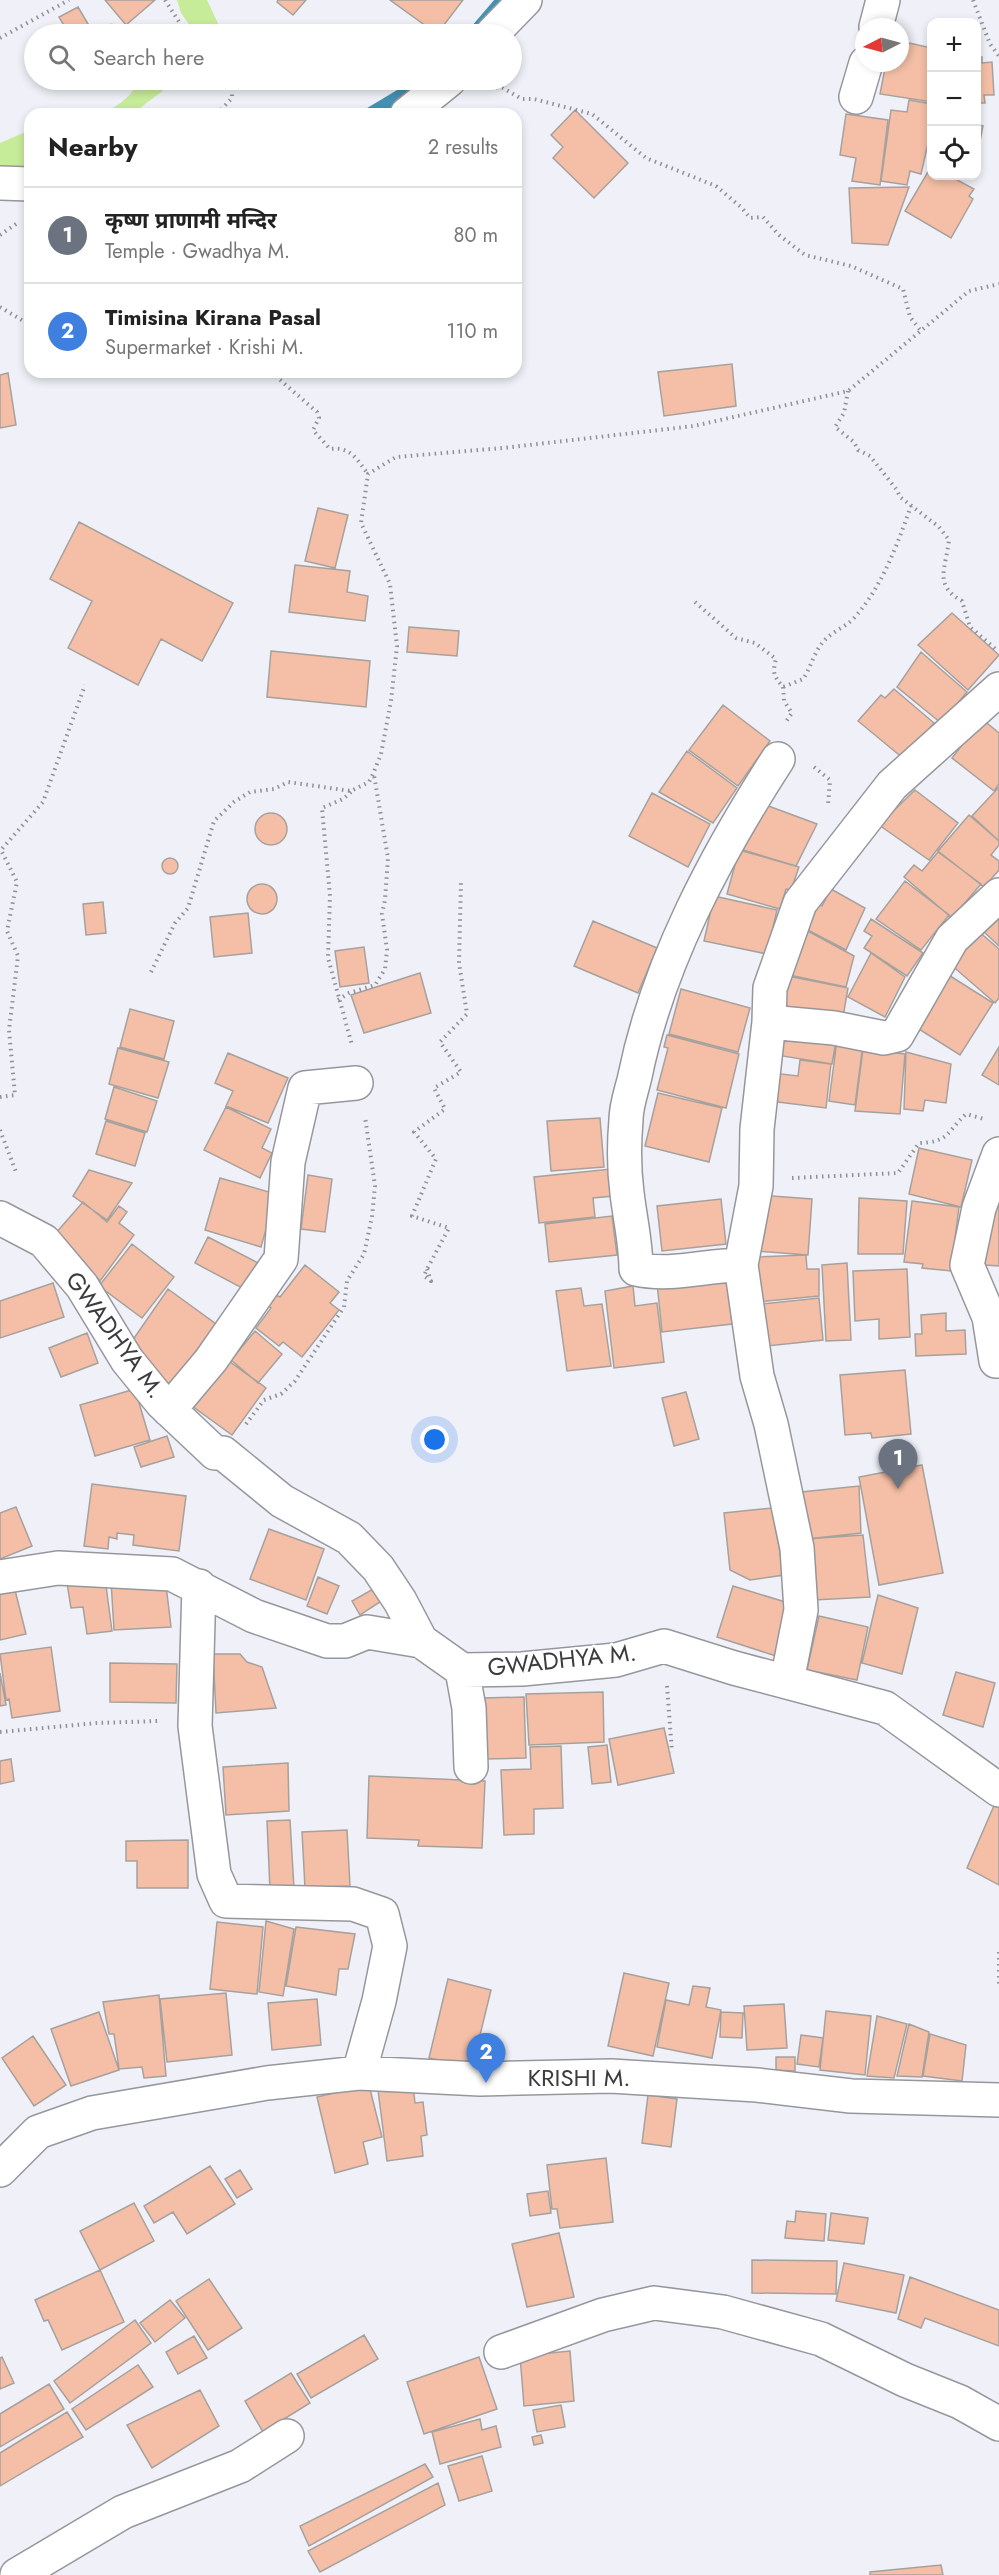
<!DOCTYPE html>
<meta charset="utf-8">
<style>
:root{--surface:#fff;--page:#f6f6f6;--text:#222;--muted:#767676;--line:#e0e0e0;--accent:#0b8043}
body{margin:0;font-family:Jost,"Noto Sans Devanagari",sans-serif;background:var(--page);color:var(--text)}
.controls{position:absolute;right:18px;top:18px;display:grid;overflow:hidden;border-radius:12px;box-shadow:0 3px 9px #0003}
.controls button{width:54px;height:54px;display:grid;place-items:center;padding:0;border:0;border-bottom:2px solid var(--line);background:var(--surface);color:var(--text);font:30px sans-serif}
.compass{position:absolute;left:855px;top:18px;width:54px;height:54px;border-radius:50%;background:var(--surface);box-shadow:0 3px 9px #0003;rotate:264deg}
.you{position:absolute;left:435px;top:1440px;width:21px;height:21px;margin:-15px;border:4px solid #fff;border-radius:50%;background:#1a73e8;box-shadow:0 0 0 9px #1a73e833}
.badge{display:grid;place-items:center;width:39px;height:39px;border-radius:50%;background:var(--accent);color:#fff;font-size:20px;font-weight:700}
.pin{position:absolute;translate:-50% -50px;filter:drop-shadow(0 2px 3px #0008)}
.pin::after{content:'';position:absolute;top:32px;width:21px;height:18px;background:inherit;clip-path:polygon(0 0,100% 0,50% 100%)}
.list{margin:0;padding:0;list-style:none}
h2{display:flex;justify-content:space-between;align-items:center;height:78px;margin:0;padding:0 24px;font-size:26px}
h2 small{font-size:20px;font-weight:400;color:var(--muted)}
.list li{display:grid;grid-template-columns:39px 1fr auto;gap:18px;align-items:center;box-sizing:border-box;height:96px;padding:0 24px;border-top:2px solid var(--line)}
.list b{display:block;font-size:22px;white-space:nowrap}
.list p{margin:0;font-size:20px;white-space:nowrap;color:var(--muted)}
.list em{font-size:20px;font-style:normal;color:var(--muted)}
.icon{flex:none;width:33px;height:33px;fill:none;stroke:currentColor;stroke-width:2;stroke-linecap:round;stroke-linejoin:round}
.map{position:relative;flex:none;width:999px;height:2575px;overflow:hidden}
.search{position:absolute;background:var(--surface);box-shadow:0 3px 9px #0003;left:24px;top:24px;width:498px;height:66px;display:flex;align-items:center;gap:15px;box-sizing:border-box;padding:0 21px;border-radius:33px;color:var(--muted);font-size:22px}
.panel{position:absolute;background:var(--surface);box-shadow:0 3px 9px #0003;left:24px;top:108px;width:498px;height:270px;border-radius:18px}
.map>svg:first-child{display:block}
.green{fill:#c7ec99}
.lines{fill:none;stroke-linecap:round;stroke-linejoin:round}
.stream{stroke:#4591b2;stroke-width:12}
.building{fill:#f4bfa6;stroke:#a7a19e;stroke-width:1.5}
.minor-casing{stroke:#96979d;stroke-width:36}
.path{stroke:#8f9095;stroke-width:4;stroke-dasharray:1.5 4.5;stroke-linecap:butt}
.minor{stroke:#fff;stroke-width:33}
.labels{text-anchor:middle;stroke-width:4.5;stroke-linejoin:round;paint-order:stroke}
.street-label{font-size:24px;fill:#3c3c3f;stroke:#fff}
</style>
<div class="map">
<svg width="999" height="2575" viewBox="0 0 999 2575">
<rect width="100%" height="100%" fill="#f0f1f8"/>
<path class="green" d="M177,0H207L223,34H190L193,30L181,13Z
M110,23L125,26L131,34H108Z
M132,80H177L132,114H105C116,105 126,101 134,89Z
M30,130V167L0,170V143Z"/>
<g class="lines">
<path class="stream" d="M473,34L502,0
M369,114L424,81"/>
</g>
<path class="building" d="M105,0H155L126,25Z
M278,0H306L293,15L277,2Z
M390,0H463L437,34Z
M78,7L94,34H69L59,17Z
M900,41L932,48V102L880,94L886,63H900Z
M976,57H982V63L992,62L994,95H984L985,103H976Z
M909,100L932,104V126L921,174L910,171L907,185L881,181L891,110L907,112Z
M575,110L628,163L594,198L553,158L563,147L551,135Z
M846,114L888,120L880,185L852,181L856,158L840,155Z
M976,125L983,126L976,161Z
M932,165V176H950L974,189L969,196L973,199L951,238L905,211Z
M909,187L888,245L852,243L849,188Z
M732,364L736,406L664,416L658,372Z
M8,373L16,425L0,428V375Z
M318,508L348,515L335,568L305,561Z
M79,522L233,603L202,661L161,639L138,685L68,648L92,601L50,579Z
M295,565L350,571L347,592L368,596L365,621L289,612Z
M952,613L999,655L968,690L918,645Z
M409,627L459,631L457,656L407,652Z
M271,651L370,661L366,707L267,697Z
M921,652L967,692L941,723L897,687Z
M894,689L934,723L904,759L858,721L881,695L885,698Z
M723,705L770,741L738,786L689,750Z
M982,719L999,733V784L994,791L952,758Z
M687,751L737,788L713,823L659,792Z
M999,787V841L972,816Z
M915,790L958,823L929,860L879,825Z
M652,793L710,824L688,867L629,836Z
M763,804L817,824L796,866L743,850Z
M255 829a16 16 0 1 1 32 0a16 16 0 1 1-32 0Z
M969,815L999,841V845L991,855L999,861V870L984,887L938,851Z
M739,850L799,867L791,890L786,889L780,909L727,894Z
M938,852L981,884L952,918L904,877L914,865L922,871Z
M162 866a8 8 0 1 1 16 0a8 8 0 1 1-16 0Z
M905,881L949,915L921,950L876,919Z
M247 899a15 15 0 1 1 30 0a15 15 0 1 1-30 0Z
M831,889L865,908L846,950L802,927L816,902L822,906Z
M714,896L777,910L767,954L704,941Z
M103,902L106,933L86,935L83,904Z
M248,913L252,953L214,957L210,917Z
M999,913V946L983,931Z
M871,919L923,953L907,976L864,948L872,936L864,931Z
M593,921L657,948L638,993L574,966Z
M806,930L854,956L846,987L789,975Z
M977,930L999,949V998L995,1003L949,963Z
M364,947L369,983L340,987L335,951Z
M871,953L905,977L885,1017L848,997Z
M420,973L431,1013L364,1033L351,995Z
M947,974L993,1003L960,1055L914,1026Z
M788,976L848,988L843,1017L782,1005Z
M681,989L750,1008L738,1052L669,1034Z
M130,1009L174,1021L164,1059L120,1047Z
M774,1031L836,1041L832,1064L770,1054Z
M667,1035L739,1054L726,1108L657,1090L668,1048L664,1047Z
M837,1040L863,1044L855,1105L829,1101Z
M999,1047V1085L982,1075Z
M118,1048L169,1062L158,1098L109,1084Z
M863,1049L905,1054L900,1114L855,1111Z
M906,1052L951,1064L946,1103L925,1100L923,1111L904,1109Z
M228,1053L288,1078L268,1123L226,1106L233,1091L215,1083Z
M800,1060L831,1064L826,1108L770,1101L773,1073L798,1076Z
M114,1087L157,1101L147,1132L105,1119Z
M658,1093L722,1108L709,1162L645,1146Z
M226,1107L271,1129L262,1148L272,1153L260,1178L204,1150Z
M600,1118L604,1167L551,1171L547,1121Z
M106,1121L145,1133L135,1166L96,1154Z
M919,1148L972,1160L961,1207L909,1194Z
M611,1169L614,1196L593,1198L595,1217L539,1223L534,1177Z
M89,1170L132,1183L107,1220L73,1196Z
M308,1175L332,1179L325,1232L301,1229Z
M220,1178L276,1194L261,1247L205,1230Z
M759,1195L812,1199L808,1255L756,1251Z
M859,1198L907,1201L903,1254H858Z
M721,1199L726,1244L662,1251L657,1206Z
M992,1199H999V1266L985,1265Z
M912,1201L959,1207L951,1271L922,1268L923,1264L904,1262Z
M83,1202L107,1222L119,1206L127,1212L119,1223L134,1235L100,1281L55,1234Z
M612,1216L617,1255L549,1262L545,1224Z
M208,1237L258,1263L244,1289L195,1263Z
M132,1244L174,1277L142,1318L99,1286Z
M806,1255L807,1269H819V1296L757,1302L755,1257Z
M847,1263L851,1340L826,1341L822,1265Z
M305,1265L339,1292L330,1303L339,1310L302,1357L283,1342L279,1346L256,1328L271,1308L268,1306L276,1295L280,1297Z
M907,1269L910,1337L879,1339V1319L855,1321L853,1271Z
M727,1275L732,1324L662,1332L657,1283Z
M53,1283L64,1317L0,1338V1301Z
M633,1286L635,1306L657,1303L664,1362L614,1368L605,1291Z
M581,1288L584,1306L602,1304L611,1366L567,1371L556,1291Z
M168,1289L216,1324L168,1389L130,1344Z
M819,1298L823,1340L767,1346L762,1304Z
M946,1313V1331L965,1330L966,1354L916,1356L915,1334H922L921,1315Z
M255,1331L282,1354L258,1383L231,1360Z
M87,1333L98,1363L61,1377L49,1348Z
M226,1359L266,1388L232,1435L192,1406Z
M905,1370L911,1434L872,1438L871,1433L845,1435L840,1375Z
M135,1389L150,1440L95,1456L80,1405Z
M686,1392L699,1439L674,1446L662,1398Z
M167,1436L174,1457L141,1467L134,1447Z
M922,1465L943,1573L879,1585L859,1477Z
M92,1484L186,1496L179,1551L133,1545L134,1535L117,1533V1539L109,1537L108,1549L84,1546Z
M859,1486L861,1533L807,1539L801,1492Z
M16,1507L32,1546L0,1559V1513Z
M772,1508L784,1575L750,1580L730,1570L724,1513Z
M269,1529L324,1549L306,1600L250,1579Z
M863,1535L870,1597L814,1600L806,1539Z
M318,1577L339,1586L327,1614L307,1606Z
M105,1578L112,1631L87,1634L83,1607L71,1608L67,1583Z
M111,1581L166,1585L171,1627L114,1630Z
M14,1586L26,1634L0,1640V1589Z
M733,1586L792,1604L776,1656L717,1637Z
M375,1588L383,1600L360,1615L352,1601Z
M878,1595L918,1608L902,1674L862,1663Z
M819,1616L868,1627L857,1680L807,1670Z
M51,1647L60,1711L12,1718L9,1699L6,1700L0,1654Z
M213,1654H240L247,1662L262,1667L276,1708L216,1713Z
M110,1663L177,1664L176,1703L110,1702Z
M956,1672L995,1683L983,1727L943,1715Z
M0,1673L6,1705L0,1706Z
M603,1692L604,1742L529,1745L526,1694Z
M524,1697L526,1758L484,1759L482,1698Z
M664,1728L674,1773L618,1785L609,1739Z
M607,1745L611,1782L592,1784L588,1747Z
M561,1746L563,1808L534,1809V1834L504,1835L501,1770L531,1769L530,1747Z
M11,1759L14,1781L0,1784V1761Z
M288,1763L289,1811L226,1815L223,1767Z
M369,1776L485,1781L482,1848L418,1846L419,1840L367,1838Z
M996,1801L999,1803V1885L967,1868Z
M290,1820L294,1889L270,1890L267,1821Z
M347,1830L350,1886L305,1888L302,1832Z
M188,1840V1888H137V1861H126V1841Z
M266,1921L294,1929L283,1996L259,1992Z
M217,1922L263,1927L257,1994L210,1989Z
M296,1927L355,1934L348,1969H339L336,1995L286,1986Z
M624,1973L669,1983L653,2056L608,2046Z
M448,1979L491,1990L472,2068L429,2058Z
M693,1986L710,1988L706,2007L721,2010L712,2058L657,2047L666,2000L689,2005Z
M226,1993L232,2055L167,2062L160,1999Z
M159,1995L166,2076L144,2078L142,2067L119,2069L114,2034H109L103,2002Z
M317,1999L321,2045L272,2050L268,2003Z
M784,2004L787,2048L747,2050L744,2006Z
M826,2011L871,2016L865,2075L820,2070Z
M99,2012L119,2070L71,2086L51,2029Z
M721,2012L743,2013L742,2038L720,2037Z
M877,2016L907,2024L894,2078L867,2076Z
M909,2024L929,2032L922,2077L897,2076Z
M930,2034L966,2045L962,2081L923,2076Z
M801,2035L823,2038L819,2067L797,2064Z
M33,2036L66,2085L34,2106L2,2058Z
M776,2057H795V2071L776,2070Z
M369,2085L382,2137L363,2142L368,2164L335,2173L317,2097Z
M413,2086L415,2103L423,2102L427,2135L421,2136L423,2156L387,2161L378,2090Z
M648,2095L677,2099L671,2147L642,2143Z
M606,2158L613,2222L560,2228L557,2209H552L547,2165Z
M210,2166L235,2204L187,2234L173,2212L154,2223L144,2206Z
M240,2170L252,2189L237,2198L225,2179Z
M548,2191L551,2213L530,2216L527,2194Z
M134,2203L154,2241L100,2270L80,2231Z
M796,2211L826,2214L824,2241L785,2238L787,2221L795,2222Z
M831,2213L868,2218L864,2244L828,2240Z
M559,2233L574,2297L527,2307L512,2244Z
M752,2260L837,2261L836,2294L752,2293Z
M844,2263L904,2275L896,2313L836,2301Z
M100,2270L124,2322L62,2350L48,2320L44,2321L35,2300Z
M910,2277L999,2310V2346L925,2318L921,2328L898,2319Z
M209,2279L242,2328L208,2350L176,2301Z
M170,2300L185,2318L155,2342L140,2323Z
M135,2320L151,2343L70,2403L54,2381Z
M364,2335L378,2359L311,2398L297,2374Z
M194,2336L207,2358L178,2374L166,2352Z
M570,2351L574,2401L524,2406L520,2356Z
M2,2357L14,2383L0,2389V2358Z
M479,2357L497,2409L424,2434L407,2382Z
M138,2365L153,2387L86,2430L72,2409Z
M291,2373L310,2403L263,2432L245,2401Z
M49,2384L64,2409L0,2447V2414Z
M200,2390L219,2426L152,2468L127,2425Z
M561,2405L565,2427L537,2432L533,2410Z
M67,2412L83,2437L0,2486V2453Z
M480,2419L482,2430L496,2426L501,2447L440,2464L432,2432Z
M541,2435L543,2443L534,2445L532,2437Z
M482,2456L492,2491L459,2501L448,2466Z
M425,2464L433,2477L309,2546L300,2526Z
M438,2483L445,2505L320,2572L308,2551Z
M941,2565L943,2575H870V2572Z"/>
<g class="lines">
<g class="minor-casing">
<path id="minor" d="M876,27L883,0
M492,34L525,0
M856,97L866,63
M407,114L449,80
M0,183L30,184
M778,759C716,855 658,963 635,1076C632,1090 626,1105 626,1120C624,1143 624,1170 627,1193C630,1219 636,1243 636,1269C671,1277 706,1265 741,1265L757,1376L771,1424L797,1548L801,1610L787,1681
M769,1022L834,1028L884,1038L897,1035L952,939L999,895
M999,1154L979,1208L967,1265L989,1317L996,1361H999
M0,1218L44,1241L82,1286L127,1360L162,1403L215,1453H223L282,1501L349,1538L378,1568L400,1601L421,1641L462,1670L522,1669L616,1660L664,1646L734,1668L885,1708L999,1790
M741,1265L756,1186L757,1129L769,1022L770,988L800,903L892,785L999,689
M169,1410L211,1360L281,1259L288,1162L305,1088L356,1083
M0,1577L58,1568L172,1574L254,1616L327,1641H345L367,1632L421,1641
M199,1586L195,1726L214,1874L226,1901L353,1904L382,1914L390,1946L379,2001L359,2073
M462,1670L469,1708L471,1767
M0,2170L38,2132L92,2113L267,2083L359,2073L480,2079L611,2076L757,2085L851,2096L999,2100
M501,2352L603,2315L654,2303L723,2312L821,2339L905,2380L960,2402L999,2424
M17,2575L123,2512L240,2466L287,2436"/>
</g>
<path class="path" d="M165,0L183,28L194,34
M973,0L990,44L999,56
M212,34H228
M0,38L69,0
M484,86L503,88L522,99H534L592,114L646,158L716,186L742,208L750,218L763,217L779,235L805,255L851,266L903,289L910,317L921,331
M217,114L232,98V86L237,80
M0,235L19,222
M0,307L30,325
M208,372H222
M271,372L317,412L319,418L313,430L330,449C351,446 357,460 368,474
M848,391L844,413L835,427L854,442L858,450L870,456L897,490L900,497L939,527L949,540C946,568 933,585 962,601L970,627L998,651
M695,602L736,638L755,643L776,659C772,673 774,676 783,687L803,679C810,669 813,656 820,646C829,632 844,629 855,617C883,585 897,545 911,506
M783,687L784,701L792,713L785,723
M814,767L830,780L828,805
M351,792L343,799L322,808L330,896L328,958L352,1045
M151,972L175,923L188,908L214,821L234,802L250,792L274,789L288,782L351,791L369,782L373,774L381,754L391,701L397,646L390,584L361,523L368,474L396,457L503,448L694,426L848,391L969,291L999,284
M338,1000L349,993L375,985L385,969L387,950L382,914L385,900L388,858L374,775
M0,1097L15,1095L9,1030L18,956L7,931L17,882L1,850L43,802L85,685
M0,1130L16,1172
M792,1178L898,1173L919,1143C950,1142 946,1132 966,1114L984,1119
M427,1269L431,1281L424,1276L427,1269L449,1228L412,1216L436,1159L414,1132L445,1109L434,1088L461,1072L440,1042L467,1014L459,963L461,881
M246,1424L264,1400L281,1394L295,1381L344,1307L347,1281L364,1254L372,1217L375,1186L365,1117
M667,1686L672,1752
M0,1732L97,1723L159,1721
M999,1952V1988"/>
<use href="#minor" class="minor"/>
</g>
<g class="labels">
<g class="street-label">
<text transform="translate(115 1335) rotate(54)" y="8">GWADHYA M.</text>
<text transform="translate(562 1660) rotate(-6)" y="8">GWADHYA M.</text>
<text x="579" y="2086">KRISHI M.</text>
</g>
</g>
</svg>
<div class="controls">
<button>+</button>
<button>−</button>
<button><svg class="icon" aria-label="locate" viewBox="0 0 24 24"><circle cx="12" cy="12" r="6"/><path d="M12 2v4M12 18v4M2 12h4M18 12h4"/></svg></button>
</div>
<svg class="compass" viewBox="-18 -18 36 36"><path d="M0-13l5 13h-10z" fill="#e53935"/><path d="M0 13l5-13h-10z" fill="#767676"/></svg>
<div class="you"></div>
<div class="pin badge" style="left:898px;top:1489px;background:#6b7280">1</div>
<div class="pin badge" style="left:486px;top:2083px;background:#3f7fe0">2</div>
<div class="search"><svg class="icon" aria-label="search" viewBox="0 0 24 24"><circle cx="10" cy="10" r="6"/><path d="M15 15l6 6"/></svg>Search here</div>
<section class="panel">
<h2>Nearby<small>2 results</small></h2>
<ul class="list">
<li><span class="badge" style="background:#6b7280">1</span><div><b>कृष्ण प्राणामी मन्दिर</b><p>Temple · Gwadhya M.</p></div><em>80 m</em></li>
<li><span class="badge" style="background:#3f7fe0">2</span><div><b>Timisina Kirana Pasal</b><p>Supermarket · Krishi M.</p></div><em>110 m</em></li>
</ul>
</section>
</div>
